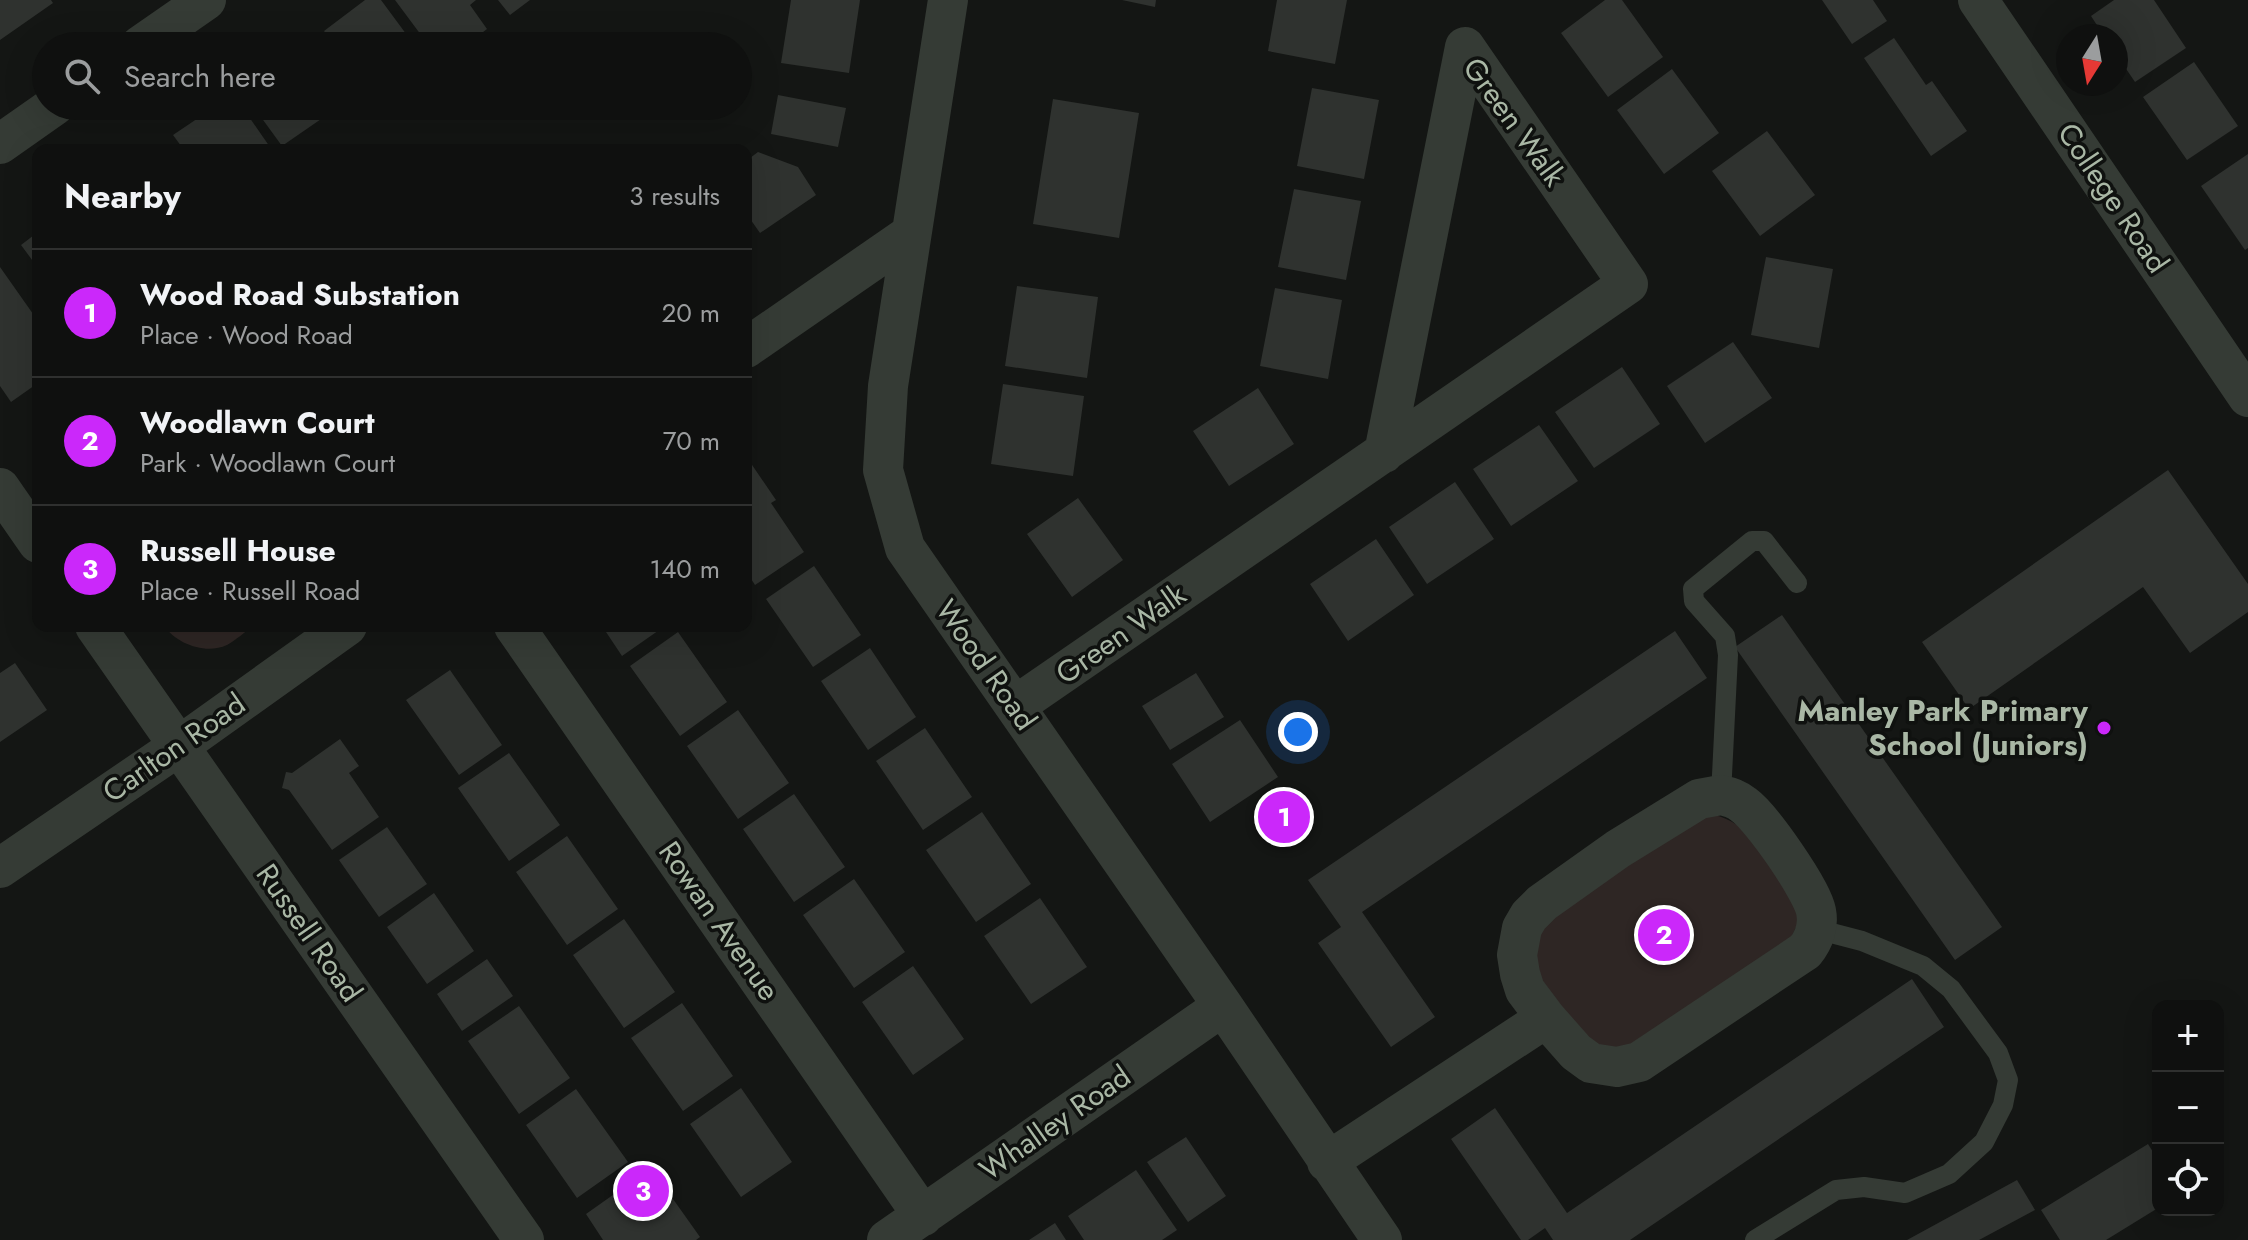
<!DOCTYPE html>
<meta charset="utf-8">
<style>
:root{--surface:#0f100f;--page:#181918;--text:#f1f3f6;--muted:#9b9d9e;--line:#2f302f;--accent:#cb28fa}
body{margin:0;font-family:Jost,sans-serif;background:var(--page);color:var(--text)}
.controls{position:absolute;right:24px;bottom:24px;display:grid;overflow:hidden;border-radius:16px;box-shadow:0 8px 32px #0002}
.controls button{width:72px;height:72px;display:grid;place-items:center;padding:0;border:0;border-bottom:2px solid var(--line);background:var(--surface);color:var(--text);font:40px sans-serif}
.compass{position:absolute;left:2056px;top:24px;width:72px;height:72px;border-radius:50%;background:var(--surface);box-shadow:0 8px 32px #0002;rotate:191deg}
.you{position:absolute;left:1298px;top:732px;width:28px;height:28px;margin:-20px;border:6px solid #fff;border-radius:50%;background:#1a73e8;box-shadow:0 0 0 12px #1a73e833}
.badge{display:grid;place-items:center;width:52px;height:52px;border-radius:50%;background:var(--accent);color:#fff;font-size:26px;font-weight:700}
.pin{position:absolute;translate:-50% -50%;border:4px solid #fff;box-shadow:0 2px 8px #0006}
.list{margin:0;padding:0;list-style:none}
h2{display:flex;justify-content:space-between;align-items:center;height:104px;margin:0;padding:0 32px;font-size:34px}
h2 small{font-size:26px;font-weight:400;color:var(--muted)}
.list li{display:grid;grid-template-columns:52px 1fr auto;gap:24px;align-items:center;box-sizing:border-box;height:128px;padding:0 32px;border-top:2px solid var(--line)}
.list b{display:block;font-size:30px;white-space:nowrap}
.list p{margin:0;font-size:26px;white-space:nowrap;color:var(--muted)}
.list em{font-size:26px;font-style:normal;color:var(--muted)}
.icon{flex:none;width:44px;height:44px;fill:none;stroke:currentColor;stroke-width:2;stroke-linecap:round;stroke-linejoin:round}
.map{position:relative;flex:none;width:2248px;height:1240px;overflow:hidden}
.search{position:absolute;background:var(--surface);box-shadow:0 8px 32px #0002;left:32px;top:32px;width:720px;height:88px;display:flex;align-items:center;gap:20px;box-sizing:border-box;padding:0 28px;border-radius:44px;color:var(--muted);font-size:30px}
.panel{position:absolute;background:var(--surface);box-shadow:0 8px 32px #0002;left:32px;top:144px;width:720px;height:488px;border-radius:16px}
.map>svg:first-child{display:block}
.green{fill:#2e2624}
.building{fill:#2f322f}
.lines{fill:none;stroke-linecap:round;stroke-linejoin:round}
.service{stroke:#353b35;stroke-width:20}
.minor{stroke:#353b35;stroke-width:40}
.poi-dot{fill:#cb28fa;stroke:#0f110f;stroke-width:3}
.labels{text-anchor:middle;stroke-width:7;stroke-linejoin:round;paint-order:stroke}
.street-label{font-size:30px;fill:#a9b7a5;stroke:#0f110f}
.poi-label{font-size:30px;font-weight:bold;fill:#a9b7a5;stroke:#0f110f;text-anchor:end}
</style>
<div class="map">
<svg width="2248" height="1240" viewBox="0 0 2248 1240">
<rect width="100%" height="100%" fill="#141614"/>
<path class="green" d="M164,626H253C245,632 236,640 227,645C206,655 177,644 164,626Z
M1708,814C1754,819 1776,874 1799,909L1797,925L1791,938L1672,1024L1613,1053L1583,1038L1537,973L1533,944L1553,913Z"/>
<path class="building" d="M0,0H51L53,3L0,40Z
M365,0H381L415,46H335L324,31Z
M395,0H476L470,5L487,29L465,46H438L430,35L424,39Z
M498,0H530L510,15Z
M791,0H860L849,73L781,63Z
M1122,0H1156L1155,7Z
M1277,0H1347L1335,64L1268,51Z
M1605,0H1622L1663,57L1608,97L1561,33Z
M1822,0H1873L1887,21L1852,44Z
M2114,0H2154L2186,48L2135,82L2116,54V36H2104L2091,16Z
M1894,38L1926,85L1932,81L1967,131L1931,156L1864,58Z
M2194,62L2238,126L2187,160L2143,97Z
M1672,69L1719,133L1664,174L1617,110Z
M1312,88L1379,100L1364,179L1297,166Z
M778,95L846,108L838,147L771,134Z
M1053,99L1139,113L1119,238L1033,224Z
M216,106H229L237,117L245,111L272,150H184L173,135Z
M253,106H340L282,146Z
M1767,131L1815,195L1760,236L1712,171Z
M758,152L798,167L816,195L760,233L746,213V161Z
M2248,154V248L2245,250L2201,186Z
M1294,189L1361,201L1346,280L1278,267Z
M38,232V268L21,245Z
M1766,257L1833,269L1819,348L1751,335Z
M0,267L38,321V383L11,402L0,386Z
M1017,286L1098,297L1087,378L1005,366Z
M1275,288L1342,300L1328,379L1260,366Z
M1733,342L1772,398L1705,443L1667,386Z
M1622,367L1660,424L1594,468L1555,412Z
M1003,384L1084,396L1073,476L991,464Z
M1258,388L1294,444L1229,486L1193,431Z
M1539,425L1578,481L1511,526L1473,469Z
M748,459L776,500L771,503L804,552L755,585L746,571V461Z
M2168,470L2248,584V612L2190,653L2143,587L1969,709L1922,642Z
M1455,482L1494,539L1427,584L1389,527Z
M1078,498L1123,560L1072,597L1027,534Z
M1376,539L1414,595L1348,641L1310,584Z
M814,566L861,635L813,667L766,599Z
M1782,615L2002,927L1955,960L1735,647Z
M602,626H665L622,656Z
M1675,631L1707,678L1362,912L1435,1017L1391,1047L1318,943L1341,927L1308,880Z
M678,632L727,702L680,736L630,666Z
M870,648L916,717L868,750L821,681Z
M15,663L47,710L0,742V673Z
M450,670L502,745L459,775L406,700Z
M1196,673L1224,717L1170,750L1142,706Z
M738,710L789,783L738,819L687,746Z
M1240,720L1278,777L1210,822L1172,764Z
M925,728L972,797L923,830L876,761Z
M340,739L359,766L349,773L379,817L332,850L289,790L282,788L286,772L292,773Z
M509,753L560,825L509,861L458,788Z
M794,794L845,867L794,902L743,829Z
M1292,798L1305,817L1277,836L1264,817Z
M982,812L1031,884L976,922L926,850Z
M387,827L427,884L379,917L339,860Z
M567,836L618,909L567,945L516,872Z
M854,879L905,952L854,988L803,915Z
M434,893L474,951L427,984L387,927Z
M1040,898L1087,967L1031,1004L984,936Z
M624,919L675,992L624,1028L573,955Z
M487,959L513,996L462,1031L437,994Z
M913,966L964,1039L913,1075L862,1002Z
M1912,979L1944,1027L1630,1240H1553L1545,1228L1528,1240H1521L1451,1139L1495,1108L1567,1213Z
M682,1003L733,1076L683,1111L631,1038Z
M519,1006L570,1078L519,1114L468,1041Z
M741,1088L792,1162L741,1197L690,1124Z
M576,1089L628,1162L577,1198L526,1125Z
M1186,1137L1226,1196L1188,1222L1147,1162Z
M2148,1144L2158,1160V1208L2106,1240H2060L2041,1210Z
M651,1168L700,1237L696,1240H603L586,1214Z
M1136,1170L1177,1230L1162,1240H1084L1068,1216Z
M2017,1180L2035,1210L1979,1240H1907Z
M1055,1223L1066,1240H1029Z"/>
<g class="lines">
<path class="service" d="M1721,795L1728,655L1725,636L1694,601L1693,589L1752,541H1764L1797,583
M1755,1240L1836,1190L1864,1187L1905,1193L1949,1174L1984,1142L2003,1105L2008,1080L1998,1053L1951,989L1923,966L1862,941L1816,929"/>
<path class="minor" d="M948,0L888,386L883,470L905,548L1223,1006L1382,1240
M1978,0L2248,397
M140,46L206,0
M0,144L54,106
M746,348L911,234
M0,488L38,543
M95,626L524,1240
M514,626L923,1216
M1015,706L1628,284L1465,47L1384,453
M1721,795C1730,797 1737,799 1744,805C1762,818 1812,890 1816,911C1819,926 1814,940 1805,951L1639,1062L1617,1067L1591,1063L1576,1052L1546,1018L1525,990L1520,974L1517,955L1522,928L1529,916L1542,903L1618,849L1699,799Z
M0,868L179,746L347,626
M1327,1162L1546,1018
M887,1240L1223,1006"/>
</g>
<circle class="poi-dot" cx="2104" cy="728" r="8"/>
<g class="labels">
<g class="street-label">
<text transform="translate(1514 122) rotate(54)" y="10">Green Walk</text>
<text transform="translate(2113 198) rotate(56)" y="10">College Road</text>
<text transform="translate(1121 634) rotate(-35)" y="10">Green Walk</text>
<text transform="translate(986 665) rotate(55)" y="10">Wood Road</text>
<text transform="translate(174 748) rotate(-35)" y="10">Carlton Road</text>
<text transform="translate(719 921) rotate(55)" y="10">Rowan Avenue</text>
<text transform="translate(309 933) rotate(55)" y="10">Russell Road</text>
<text transform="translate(1055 1123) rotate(-35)" y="10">Whalley Road</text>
</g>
<g class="poi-label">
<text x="2088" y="721">Manley Park Primary<tspan x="2088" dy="34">School (Juniors)</tspan></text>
</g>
</g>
</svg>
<div class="controls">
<button>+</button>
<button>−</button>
<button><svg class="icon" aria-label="locate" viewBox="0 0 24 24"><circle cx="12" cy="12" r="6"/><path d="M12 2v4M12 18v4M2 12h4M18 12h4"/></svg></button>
</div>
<svg class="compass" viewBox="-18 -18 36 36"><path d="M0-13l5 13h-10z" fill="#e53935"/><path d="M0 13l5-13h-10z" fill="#9b9d9e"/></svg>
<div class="you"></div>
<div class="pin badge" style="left:1284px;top:817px">1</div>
<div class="pin badge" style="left:1664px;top:935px">2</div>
<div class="pin badge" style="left:643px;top:1191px">3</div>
<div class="search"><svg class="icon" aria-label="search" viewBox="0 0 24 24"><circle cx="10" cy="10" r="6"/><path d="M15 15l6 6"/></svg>Search here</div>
<section class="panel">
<h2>Nearby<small>3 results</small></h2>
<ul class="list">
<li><span class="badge">1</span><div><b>Wood Road Substation</b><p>Place · Wood Road</p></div><em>20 m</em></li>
<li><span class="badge">2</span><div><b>Woodlawn Court</b><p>Park · Woodlawn Court</p></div><em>70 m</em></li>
<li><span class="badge">3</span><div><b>Russell House</b><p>Place · Russell Road</p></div><em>140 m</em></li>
</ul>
</section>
</div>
